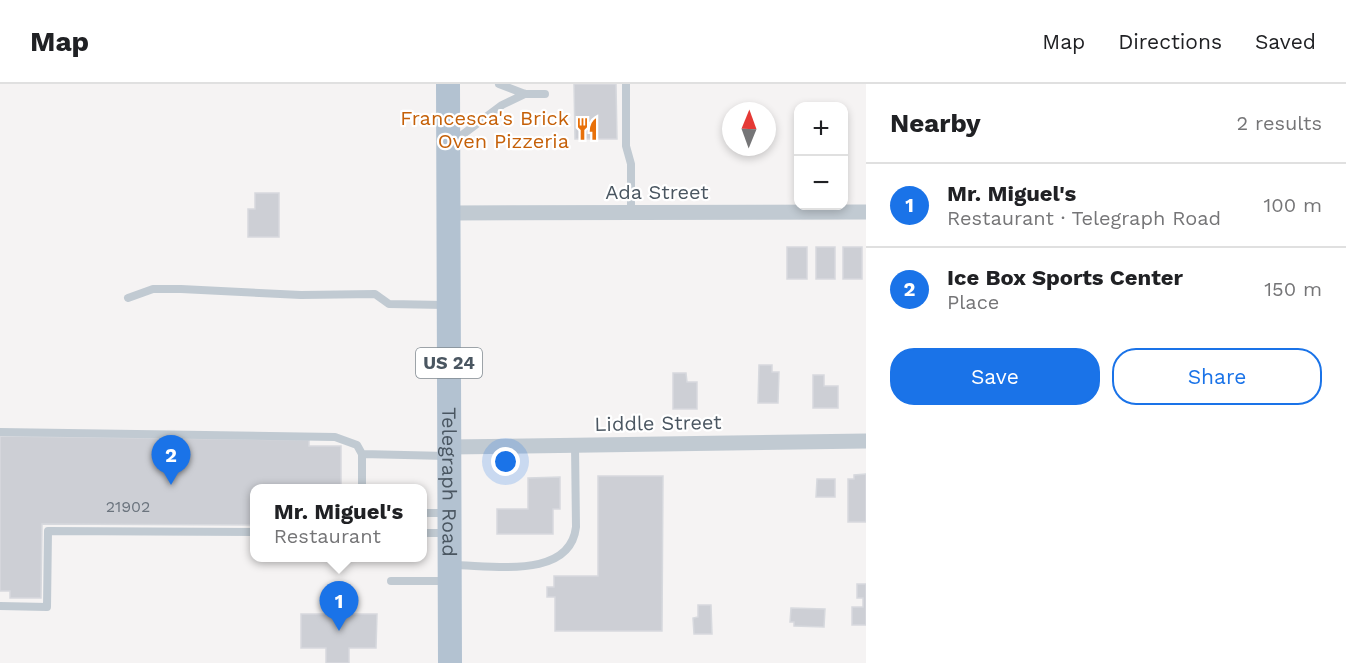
<!DOCTYPE html>
<meta charset="utf-8">
<style>
:root{--surface:#fff;--page:#f6f6f6;--text:#202124;--muted:#757577;--line:#e0e0e0;--accent:#1a73e8}
body{margin:0;font-family:"Work Sans",sans-serif;background:var(--page);color:var(--text)}
.controls{position:absolute;right:18px;top:18px;display:grid;overflow:hidden;border-radius:12px;box-shadow:0 3px 9px #0003}
.controls button{width:54px;height:54px;display:grid;place-items:center;padding:0;border:0;border-bottom:2px solid var(--line);background:var(--surface);color:var(--text);font:30px sans-serif}
.compass{position:absolute;left:722px;top:18px;width:54px;height:54px;border-radius:50%;background:var(--surface);box-shadow:0 3px 9px #0003;rotate:1deg}
.you{position:absolute;left:506px;top:378px;width:21px;height:21px;margin:-15px;border:4px solid #fff;border-radius:50%;background:#1a73e8;box-shadow:0 0 0 9px #1a73e833}
.badge{display:grid;place-items:center;width:39px;height:39px;border-radius:50%;background:var(--accent);color:#fff;font-size:20px;font-weight:700}
.pin{position:absolute;translate:-50% -50px;filter:drop-shadow(0 2px 3px #0008)}
.pin::after{content:'';position:absolute;top:32px;width:21px;height:18px;background:inherit;clip-path:polygon(0 0,100% 0,50% 100%)}
.popup{position:absolute;left:250px;top:400px;width:177px;height:78px;box-sizing:border-box;display:grid;place-content:center;border-radius:12px;background:var(--surface);filter:drop-shadow(0 2px 4px #0005);font-size:20px;white-space:nowrap;color:var(--muted)}
.popup b{font-size:22px;color:var(--text)}
.popup::after{content:'';position:absolute;left:50%;top:100%;margin-left:-12px;border:12px solid transparent;border-top-color:var(--surface)}
.list{margin:0;padding:0;list-style:none}
h2{display:flex;justify-content:space-between;align-items:center;height:78px;margin:0;padding:0 24px;font-size:26px}
h2 small{font-size:20px;font-weight:400;color:var(--muted)}
.list li{display:grid;grid-template-columns:39px 1fr auto;gap:18px;align-items:center;box-sizing:border-box;height:84px;padding:0 24px;border-top:2px solid var(--line)}
.list b{display:block;font-size:22px;white-space:nowrap}
.list p{margin:0;font-size:20px;white-space:nowrap;color:var(--muted)}
.list em{font-size:20px;font-style:normal;color:var(--muted)}
.actions{display:flex;gap:12px;padding:18px 24px}
.actions a{flex:1;padding:14px 0;border:2px solid var(--accent);border-radius:24px;text-align:center;font-size:21px;color:var(--accent)}
.actions .main{background:var(--accent);color:#fff}
.map{position:relative;flex:none;width:866px;height:579px;overflow:hidden}
header{display:flex;align-items:center;gap:36px;box-sizing:border-box;height:84px;padding:0 30px;background:var(--surface);border-bottom:2px solid var(--line)}
header strong{font-size:28px}
nav{display:flex;gap:33px;margin-inline-start:auto;font-size:21px}
main{display:flex}
aside{flex:1;background:var(--surface)}
.map>svg:first-child{display:block}
.building{fill:#cdcfd5;stroke:#d7d9de;stroke-width:1.5}
.lines{fill:none;stroke-linecap:round;stroke-linejoin:round}
.service{stroke:#c1cad2;stroke-width:8}
.minor{stroke:#c1cad2;stroke-width:15}
.primary{stroke:#b3c2d1;stroke-width:24}
.labels{text-anchor:middle;stroke-width:4.5;stroke-linejoin:round;paint-order:stroke}
.number-label{font-size:16px;fill:#6b747e}
.shield{fill:#fff;stroke:#808990;stroke-width:1.5}
.shield-label{font-size:18px;font-weight:bold;fill:#4a5661}
.food-label{font-size:20px;fill:#c56008;stroke:#fff;text-anchor:end}
.street-label{font-size:20px;fill:#4a5661;stroke:#fff}
</style>
<header>
<strong>Map</strong>
<nav><a>Map</a><a>Directions</a><a>Saved</a></nav>
</header>
<main>
<div class="map">
<svg width="866" height="579" viewBox="0 0 866 579">
<rect width="100%" height="100%" fill="#f5f3f3"/>
<path class="building" d="M574,0H616L617,55H575Z
M255,109H279V153H248V125H255Z
M787,163H807V195H787Z
M816,163H835V195H816Z
M843,163H862V195H843Z
M759,281H772V288H779L778,319H758Z
M673,289H686L687,298H697V325H673Z
M813,291H824V302H838V324H813Z
M0,352L309,356V362H341V404H255V441L42,440L41,514H10V507H0Z
M866,390V438H848V395H854V391Z
M598,392H663L662,547H555V513H547V503H554V492H598Z
M560,393V425H553V450H497V425H528V394Z
M817,395H835V413H816Z
M857,500H866V541H852V523H863V514H857Z
M698,521H711L712,550H694L693,534L698,533Z
M791,524L825,525L824,543L794,542V538H790Z
M301,530H377L376,564H349V579H326V564H301Z"/>
<g class="lines">
<path class="service" d="M499,0L525,10H545
M626,0V62L631,80V129
M454,57L502,21L525,10
M128,214L153,205H181L301,211L375,210L389,220L445,221
M0,348L335,353L357,361L362,370L447,372
M506,362V382
M362,404V370
M423,429H445
M423,449H445
M451,481C492,481 570,496 576,443L575,361
M391,497H446
M0,522L47,523L48,447L255,448"/>
<path class="minor" d="M448,129L866,128
M450,363L866,357"/>
<path class="primary" id="s1" d="M448,0L450,579"/>
</g>
<defs>
<g id="restaurant-bare" transform="scale(1.8)"><path d="M-5-6h1v4h1v-4h1v4h1v-4h1v5L-1.5 .5V6h-2V.5L-5-1ZM5-6V6H3V1.5H1.5Q1.5-4 5-6Z" fill="#e8710a" stroke="#fff" stroke-width="2.5" paint-order="stroke"/></g>
</defs>
<g fill-rule="evenodd">
<use href="#restaurant-bare" x="587" y="45"/>
</g>
<g class="labels">
<g class="number-label">
<text x="128" y="428">21902</text>
</g>
<rect class="shield" x="416" y="264" width="66" height="30" rx="4.5"/>
<g class="shield-label">
<text x="449" y="285">US 24</text>
</g>
<g class="food-label">
<text x="569" y="41">Francesca's Brick<tspan x="569" dy="23">Oven Pizzeria</tspan></text>
</g>
<g class="street-label">
<text x="657" y="115">Ada Street</text>
<text transform="translate(658 339) rotate(-1)" y="7">Liddle Street</text>
<text dy="7" stroke="none"><textPath href="#s1" startOffset="398">Telegraph Road</textPath></text>
</g>
</g>
</svg>
<div class="controls">
<button>+</button>
<button>−</button>
</div>
<svg class="compass" viewBox="-18 -18 36 36"><path d="M0-13l5 13h-10z" fill="#e53935"/><path d="M0 13l5-13h-10z" fill="#757577"/></svg>
<div class="you"></div>
<div class="pin badge" style="left:339px;top:547px">1</div>
<div class="popup"><b>Mr. Miguel's</b>Restaurant</div>
<div class="pin badge" style="left:171px;top:401px">2</div>
</div>
<aside>
<h2>Nearby<small>2 results</small></h2>
<ul class="list">
<li><span class="badge">1</span><div><b>Mr. Miguel's</b><p>Restaurant · Telegraph Road</p></div><em>100 m</em></li>
<li><span class="badge">2</span><div><b>Ice Box Sports Center</b><p>Place</p></div><em>150 m</em></li>
</ul>
<div class="actions"><a class="main">Save</a><a>Share</a></div>
</aside>
</main>
